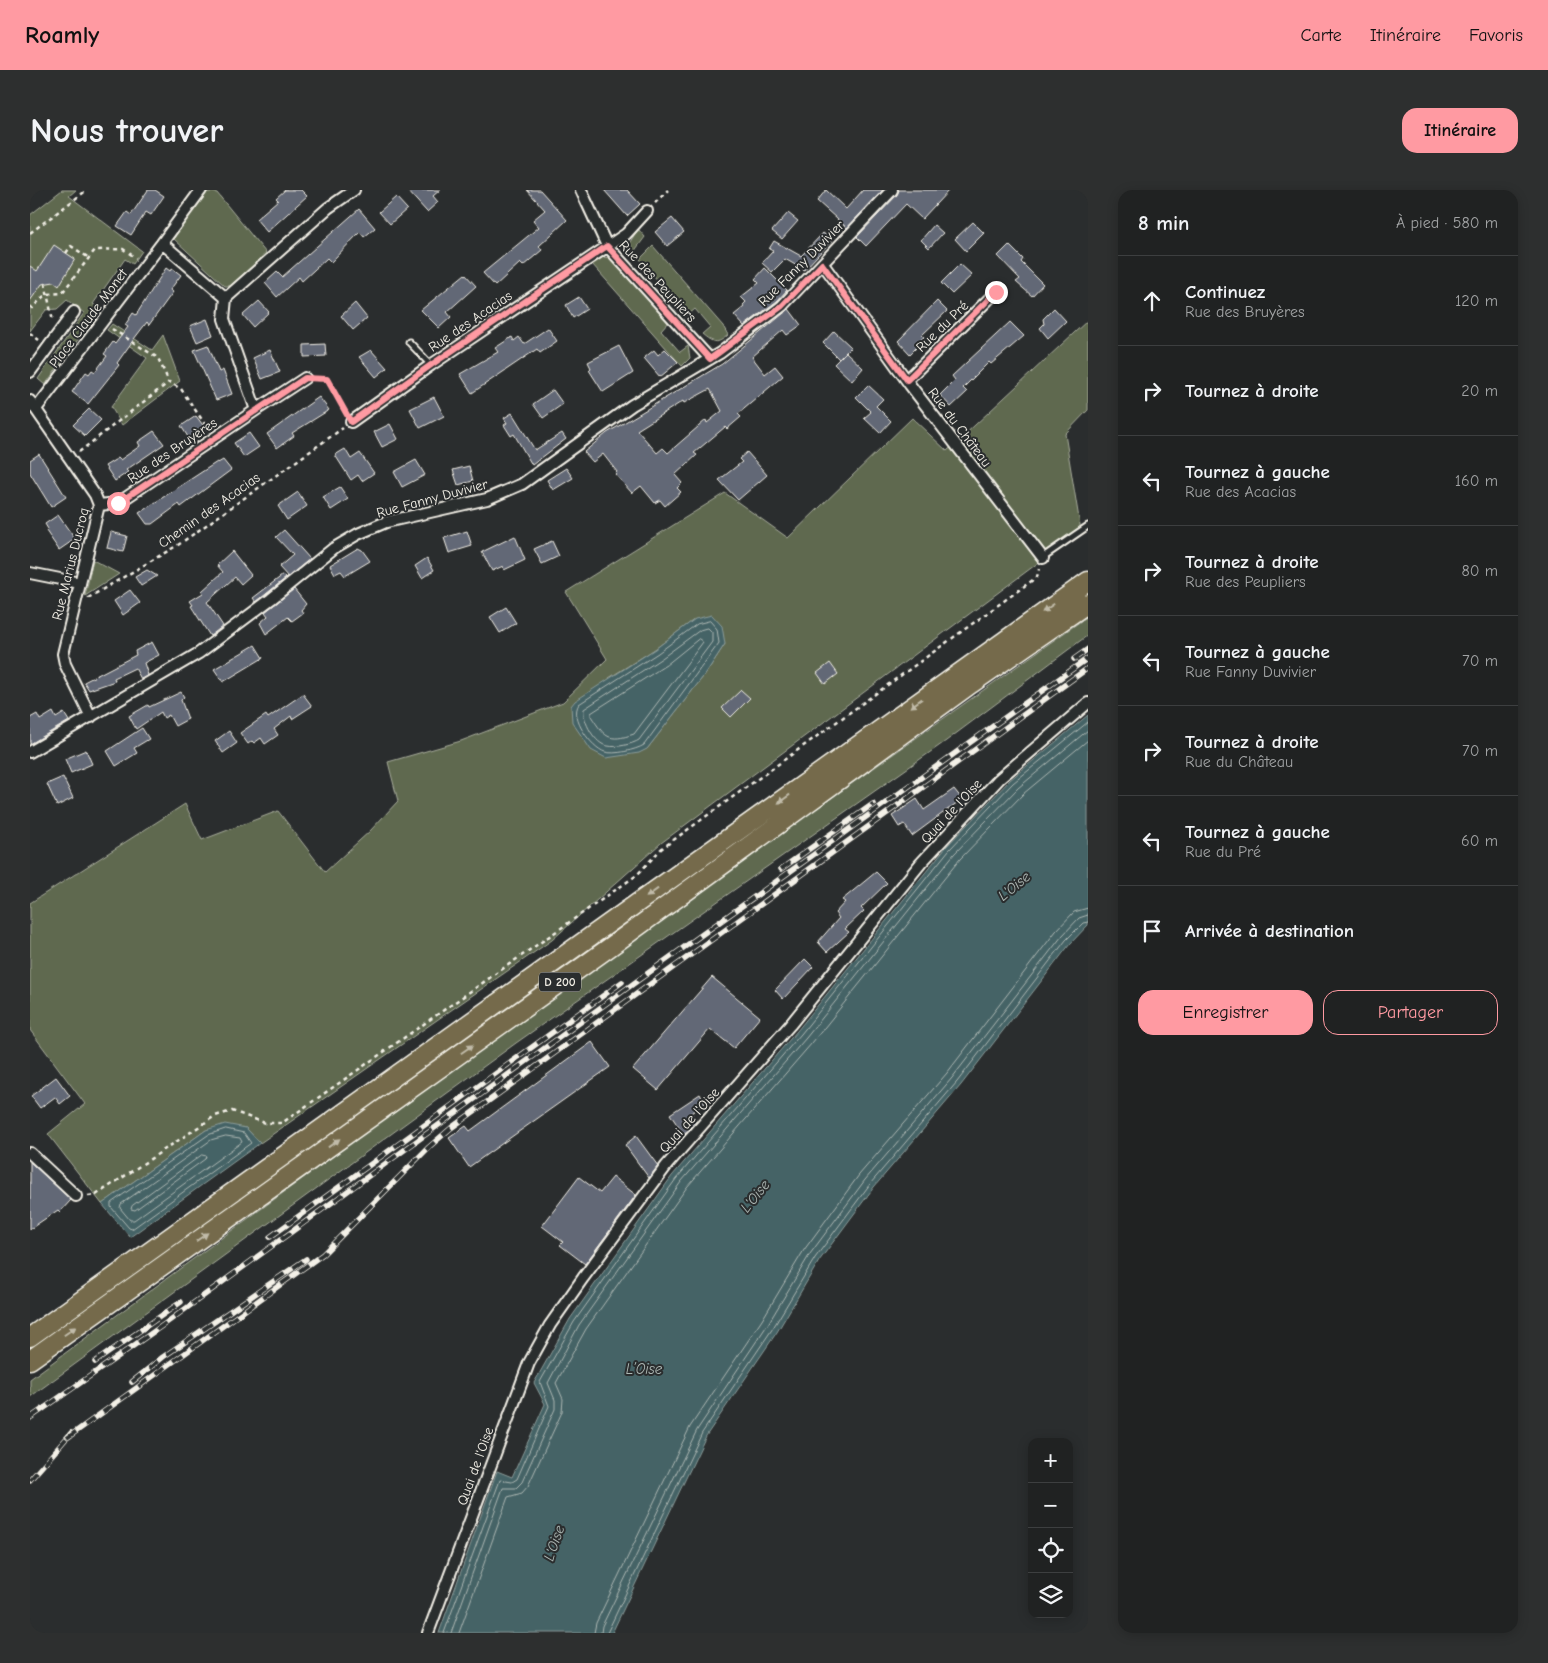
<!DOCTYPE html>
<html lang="fr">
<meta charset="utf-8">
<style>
:root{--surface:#202222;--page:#2d2f2f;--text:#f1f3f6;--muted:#a2a4a5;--line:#3d3f40;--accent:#ff9aa2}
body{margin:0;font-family:"Comic Neue",sans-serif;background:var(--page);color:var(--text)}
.controls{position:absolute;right:15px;bottom:15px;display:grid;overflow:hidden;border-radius:10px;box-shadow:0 2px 12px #0003}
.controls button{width:45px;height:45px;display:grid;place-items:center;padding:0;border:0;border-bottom:1px solid var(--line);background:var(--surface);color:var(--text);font:25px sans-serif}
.stop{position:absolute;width:15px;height:15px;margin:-11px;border:4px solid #ff9aa2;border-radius:50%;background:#fff}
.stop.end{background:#ff9aa2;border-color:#fff;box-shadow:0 1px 5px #0008}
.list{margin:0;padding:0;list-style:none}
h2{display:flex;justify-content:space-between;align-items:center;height:65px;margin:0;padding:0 20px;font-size:21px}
h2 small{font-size:16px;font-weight:400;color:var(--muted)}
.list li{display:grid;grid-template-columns:32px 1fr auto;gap:15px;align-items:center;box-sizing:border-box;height:90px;padding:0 20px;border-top:1px solid var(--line)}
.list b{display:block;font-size:19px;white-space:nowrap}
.list p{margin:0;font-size:16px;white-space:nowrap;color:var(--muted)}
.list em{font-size:16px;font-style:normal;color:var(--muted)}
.actions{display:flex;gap:10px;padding:15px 20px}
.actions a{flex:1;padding:11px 0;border:1px solid var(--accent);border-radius:15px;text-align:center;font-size:18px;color:var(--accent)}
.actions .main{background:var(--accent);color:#111}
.icon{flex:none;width:28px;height:28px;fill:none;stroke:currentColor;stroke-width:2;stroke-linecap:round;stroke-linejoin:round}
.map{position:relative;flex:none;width:1058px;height:1443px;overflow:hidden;border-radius:15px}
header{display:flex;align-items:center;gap:30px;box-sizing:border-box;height:70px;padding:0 25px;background:var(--accent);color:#111}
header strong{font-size:24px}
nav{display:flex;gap:28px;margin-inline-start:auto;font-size:18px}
.intro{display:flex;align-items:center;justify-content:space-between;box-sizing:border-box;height:120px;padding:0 30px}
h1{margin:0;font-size:35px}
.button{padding:12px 22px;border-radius:15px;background:var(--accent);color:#111;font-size:18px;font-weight:700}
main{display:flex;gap:30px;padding:0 30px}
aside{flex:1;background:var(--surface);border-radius:15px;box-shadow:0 2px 12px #0003}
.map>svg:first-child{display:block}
.green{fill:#5e6950;stroke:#a9ad9c;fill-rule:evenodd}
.water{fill:#456366;stroke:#8b9c9a}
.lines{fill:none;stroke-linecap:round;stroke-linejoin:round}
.shore{stroke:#aeb8b4;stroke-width:1}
.building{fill:#626776;stroke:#f4f1e8;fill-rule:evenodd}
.service-casing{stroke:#f4f1e8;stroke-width:9}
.minor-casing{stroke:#f4f1e8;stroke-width:14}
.trunk-casing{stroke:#f4f1e8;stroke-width:21}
.path{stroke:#f4f1e8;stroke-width:2.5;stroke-dasharray:4 4;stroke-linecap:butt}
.service{stroke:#2a2d2e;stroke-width:5}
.minor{stroke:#2a2d2e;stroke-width:10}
.trunk{stroke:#746b4b;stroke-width:18}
.rail-casing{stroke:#f4f1e8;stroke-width:5.5}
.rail{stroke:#2a2d2e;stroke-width:4;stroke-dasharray:11;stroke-linecap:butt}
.oneway{fill:#c1bba9}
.route{stroke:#ff9aa2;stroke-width:6}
.labels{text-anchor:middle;stroke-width:4;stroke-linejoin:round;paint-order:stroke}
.shield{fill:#2a2d2e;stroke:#b7b6b0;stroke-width:1}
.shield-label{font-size:12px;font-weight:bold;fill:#f4f1e8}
.street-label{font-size:14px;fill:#f4f1e8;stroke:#2a2d2e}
.water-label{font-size:15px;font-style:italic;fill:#aeb8b4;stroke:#2a2d2e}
</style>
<header>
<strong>Roamly</strong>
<nav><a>Carte</a><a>Itinéraire</a><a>Favoris</a></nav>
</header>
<div class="intro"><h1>Nous trouver</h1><a class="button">Itinéraire</a></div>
<main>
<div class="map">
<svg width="1058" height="1443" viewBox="0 0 1058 1443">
<rect width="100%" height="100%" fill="#2a2d2e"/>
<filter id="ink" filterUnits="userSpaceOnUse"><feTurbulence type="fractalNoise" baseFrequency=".02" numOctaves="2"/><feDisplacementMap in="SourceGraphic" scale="10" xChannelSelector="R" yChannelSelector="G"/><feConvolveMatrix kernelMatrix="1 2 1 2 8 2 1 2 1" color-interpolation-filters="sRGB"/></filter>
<g filter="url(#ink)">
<path class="green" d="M32,0H46L39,6L112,61L103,74L95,69L63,114L70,119L15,195L8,189L54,123L37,110L27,119L16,120L0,141V25Z
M181,2L187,3L236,63L200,96H195L144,49L146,43L174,3Z
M608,39L615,47L603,63L600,52Z
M623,56L693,136L698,145C687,155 683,153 672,144L680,137L665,119L657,126L610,69Z
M573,67L582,68L638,132L631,140L650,162L658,156L660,168L652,176L562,74Z
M1058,130V220L1035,244L1051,341L631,653L522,750L230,953L216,938L176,940L72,1014L18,944L55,914L0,840V713L155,614L172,650L248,621L295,682L340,641L368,611L358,572L431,551L533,512L577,469L536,402L695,303L758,348L882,228L917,261ZM665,429L695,454L676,483L617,559L579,488L625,459Z
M82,134L122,160L133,145L150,191L92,235L81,217L117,168L77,140Z
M63,370L89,384L55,406Z
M1058,426V445L916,551L486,853L0,1207V1189L477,838Z"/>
<path class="water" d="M682,425L692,436L695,454L676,483L617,559L609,563L576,568L561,560L542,532L541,516L545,511L625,459L665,429Z
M1058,525V735L1040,754L931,895L844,997L789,1071L747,1142L676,1246L582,1443H409L467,1281L482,1287L515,1214L504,1193L540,1129L642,986L767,841L916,657L980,590Z
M195,934L216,938L230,953L100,1047L72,1014L176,940Z"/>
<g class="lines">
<path class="shore" d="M680,431L687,439L689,453L614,555C606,560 584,565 575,562C562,558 539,528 549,514L628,463L667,434Z
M678,438L682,442V452L609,550C603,554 586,558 578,556C565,555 552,530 554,519L632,468L670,440Z
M669,449L673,452L604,544C578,553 575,547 561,526V523L636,475Z
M196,939L214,943L221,953L102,1039L99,1038L81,1017V1013L178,945Z
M196,946L210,948L212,952L104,1030H100L90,1018L91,1014L181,950Z
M172,965L176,966L175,969L105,1020L101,1019L102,1016Z
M414,1443L470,1290L482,1292L487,1289L519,1216L510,1192L544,1132L646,989L771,844L919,660L983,593L1058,532
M421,1443L473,1298H486L492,1292L525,1219V1210L518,1193L549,1135L651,992L776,848L924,664L988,598L1058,540
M429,1443L478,1307L492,1303L498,1296L532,1222L533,1209L526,1193L556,1139L657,997L782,853L930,669L993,604L1058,550
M564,1443L566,1433L660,1237L732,1130L774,1060L829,985L917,883L1026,741L1044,722L1058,718
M571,1443L572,1436L667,1240L738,1134L780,1064L835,990L922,888L1032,746L1049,728L1058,725
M577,1443L672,1243L743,1138L785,1068L840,994L927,892L1036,750L1053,733L1058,732"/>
</g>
<path class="building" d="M118,0H125L134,6L121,25L116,22L101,45L87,36L97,22L101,25Z
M255,0H271L277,6L237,42L226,29L248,10L246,8Z
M377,0H410L403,6L408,12L397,22Z
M497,0H510L537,30L509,56L512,60L493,76L490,73L465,96L453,83L509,37L503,30L515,20Z
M574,0H597L610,14L597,26Z
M796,0L816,19L833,0H853L817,38L787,11Z
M869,0H919L892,29L876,14L836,56L827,47L867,5Z
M366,7L377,19L360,34L349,22Z
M329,19L345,38L334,47L330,42L301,72L297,68L272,91L269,87L247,107L235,93L247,82L252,87Z
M758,23L768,31L752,49L742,41Z
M642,28L654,42L637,56L625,42Z
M943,32L954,43L936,61L925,49Z
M904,35L913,43L899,58L891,50Z
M793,43L802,50L774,80L755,69L742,82L732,73L743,61L739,59L744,51L771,66Z
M24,55L45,69L29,96L24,92L12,94L0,111V76L7,81Z
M979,55L993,69L991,72L1013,94L1002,106L986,92L990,89L968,66Z
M930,74L942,85L922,104L911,93Z
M136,78L140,81L142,78L151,85L140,100L143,102L119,135L117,132L104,149L87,173L89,175L58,214L42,202L56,182L59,184L62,180L65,182L77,166L74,164L83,152L85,154L98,137L95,135L103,123L106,125Z
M735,78L757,100L747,111L714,136L704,125L714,117L713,115L716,112L711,107L729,93L725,89Z
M435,84L446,96L417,122L421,127L409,138L391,120Z
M549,107L557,119L543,128L536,115Z
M229,111L239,122L223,137L213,125Z
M907,111L917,121L892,145L894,147L887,153L889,155L880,164L868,151Z
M325,113L337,128L323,140L311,126Z
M1024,118L1036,131L1018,148L1010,138L1014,134L1013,129Z
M759,119L771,135L757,145L753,140L722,167L735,184L745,176L753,186L708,224L711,227L697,239L695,237L664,263L667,265L645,285L652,293L647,298L651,302L635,316L630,310L625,313L611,296L602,303L585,284L587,282L573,264L563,272L554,262L577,243L692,174ZM680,199L692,221L677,233L676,230L638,263L633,258L627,263L607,240L653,211L654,213Z
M177,129L183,145L167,152L160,136Z
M980,132L994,146L961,174L959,172L933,198L937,202L921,217L910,205L925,190L922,186Z
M518,138L527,151L510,163L507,159L442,203L430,184L468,162L465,158L482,147L484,151L489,147L494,154Z
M804,141L821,157L809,169L793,153Z
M295,154L296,166L274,167V155Z
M178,155L189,182L193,180L202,204L186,210L164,160Z
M589,156L603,183L573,202L559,180L561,178L558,172Z
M635,159L648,172L630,187L614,168L624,160L628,165Z
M240,160L250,182L232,189L223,168Z
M341,160L357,178L346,187L329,167Z
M816,162L833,178L822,191L804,174Z
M838,195L853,209L846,216L861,231L850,243L834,228L841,222L826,207Z
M523,200L533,214L513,228L503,214Z
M289,207L299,220L262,243L264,246L247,258L237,244Z
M404,207L414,226L390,238L380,219Z
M59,219L71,230L55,246L43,235Z
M482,223L505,260L532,243L536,249L502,275L484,244L481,246L474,235L477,233L474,228Z
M166,226L176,239L160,250L151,236Z
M360,234L368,249L352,257L344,242Z
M124,241L134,254L96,280L98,282L85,291L75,276L88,268L90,270L110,256L108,252Z
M219,243L229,257L214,267L204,253Z
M315,259L321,269L330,263L344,283L332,291L328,285L321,290L305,265Z
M717,262L737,285L708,310L689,290L712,272L709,269Z
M9,264L36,307L21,317L0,283V270Z
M193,270L201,280L151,317L149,314L122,334H117L109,323L187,272L188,273Z
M386,270L395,285L372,297L364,282Z
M439,276L443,291L428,295L423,280Z
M536,278L543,288L523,300L517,290Z
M310,297L318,309L301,320L293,307Z
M268,302L277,316L257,330L248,316Z
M28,325L45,349L29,360L16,341L18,339L15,334Z
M254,340L280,369L258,387L249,377L263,365L246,347Z
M437,341L442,356L419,363L414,348Z
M81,342L97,346L93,362L77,358Z
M485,346L495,370L474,380L473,376L462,381L452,362Z
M522,351L529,366L512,374L504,359Z
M328,358L332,360L340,371L315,386L311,381L305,384L300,375Z
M202,361L221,385L211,394L205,387L177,412L193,436L180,446L161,416L163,415L160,411L173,403L172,401L193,382L187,375Z
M397,368L404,380L392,388L385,376Z
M117,380L127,386L111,396L105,387Z
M253,385L256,388L226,412L223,408Z
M264,399L276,414L271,420L273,423L262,431L258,427L236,444L230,433L238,426L235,422Z
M100,400L110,413L93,425L84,411Z
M476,417L486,433L470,443L460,427Z
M122,452L129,465L114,473L118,485L111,489L105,478L84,488L85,491L59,500L54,492L106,465L105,461Z
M225,455L233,468L193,492L184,479Z
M800,473L808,484L795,494L787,483Z
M711,500L720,508L701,527L692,518Z
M151,502L154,507L151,510L158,529L145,536L139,525L134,528L131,522L106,539L99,526L118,515L119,517Z
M273,504L282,516L262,529L261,526L244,539L248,545L235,554L231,548L224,553L222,551L218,554L210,543L236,525L238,528Z
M23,522L26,528L34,523L39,531L0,554V528L7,524L10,530Z
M112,538L119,549L104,558L107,563L86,576L77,561Z
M199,541L207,553L193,563L185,551Z
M56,560L62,574L41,583L35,569Z
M33,587L43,608L27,616L17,594Z
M924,599L932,609L882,646L874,634L869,637L862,626L887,609L894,620Z
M846,682L857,693L831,718L834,721L815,739L819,742L797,762L788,752L809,728L805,723L815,712L812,710Z
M775,769L783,777L753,809L745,800Z
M682,787L730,827L704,858L680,839L628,900L603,879Z
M562,852L580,877L439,977L419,948L436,936L440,941Z
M26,887L40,906L30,914L25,907L10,918L1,906Z
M670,904L675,913L661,923L666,931L654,945L640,924Z
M606,946L628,976L619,988L595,955Z
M0,972L41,1010L30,1022L28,1020L0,1039Z
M549,987L570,1003L583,987L606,1005L555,1074L530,1055L533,1052L512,1036Z"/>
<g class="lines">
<g class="service-casing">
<path id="service" d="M379,152L401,175
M1013,367L1058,336"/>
</g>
<g class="minor-casing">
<path id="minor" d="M551,0L577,56L680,169
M793,74L880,195L1013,368
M196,108L298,18L324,0
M0,182L44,122
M877,190L966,102
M0,211L65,305L69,315L33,464L35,474L61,527
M6,219L132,53
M226,220L275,188
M321,232L401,175L596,44L617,21
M69,315L88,313L226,220L194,129L196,108L132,53L171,0
M0,383L50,393
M0,562L169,463L241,409L304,358L328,344L356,332L457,309L492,294L602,215L690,163L752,116L862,0
M0,963L46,1006
M398,1443L499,1173L520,1135L553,1088L637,975L760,835L891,673L969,589L1058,513"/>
</g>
<g class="trunk-casing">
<path id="trunk" d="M0,1147L1058,391
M0,1170L580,757L941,494L1058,413"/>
</g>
<path class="path" d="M625,13L638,0
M0,43L57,0
M36,63L41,56L59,68
M15,93L22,127L25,130
M0,116L2,118L16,104L32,103L65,60L93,59L106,68
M82,139L128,168L139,192
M0,143L9,150
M286,189H297L316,223
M49,262L139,192L151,199L179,240
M58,408L148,355L313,238
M58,1006L66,1005L185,926L202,921L235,933H252L607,685L631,659L1007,387L1009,379"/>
<use href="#service" class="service"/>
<use href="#minor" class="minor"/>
<use href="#trunk" class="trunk"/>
<g class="rail-casing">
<path id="rail" d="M1044,469L1058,459
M751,679L843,614
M240,1047L592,792
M65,1172L151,1112
M102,1192L133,1167L276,1069
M0,1228L136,1133L607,791L1058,468
M37,1248L293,1064L399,957L421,938L1058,478
M0,1290L41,1243"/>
</g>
<use href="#rail" class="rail"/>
</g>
<defs><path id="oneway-solid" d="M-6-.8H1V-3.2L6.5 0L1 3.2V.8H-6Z" transform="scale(1.25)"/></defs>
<g class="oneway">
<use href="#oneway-solid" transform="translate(1018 418) rotate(145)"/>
<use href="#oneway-solid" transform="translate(886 513) rotate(144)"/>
<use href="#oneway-solid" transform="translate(754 609) rotate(144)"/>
<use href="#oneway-solid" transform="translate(622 703) rotate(144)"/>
<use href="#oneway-solid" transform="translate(437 859) rotate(-35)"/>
<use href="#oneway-solid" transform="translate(304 953) rotate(-36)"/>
<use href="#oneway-solid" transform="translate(172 1047) rotate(-35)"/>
<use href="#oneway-solid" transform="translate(40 1141) rotate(-35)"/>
</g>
</g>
<g class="lines" filter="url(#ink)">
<path class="route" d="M88,313L275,188L297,189L321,232L401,175L577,56L680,169L752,116L792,74L877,190L966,102"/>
</g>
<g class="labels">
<rect class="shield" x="509" y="782.5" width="42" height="19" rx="4"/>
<g class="shield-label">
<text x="530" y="796">D 200</text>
</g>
<g class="street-label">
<text transform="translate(771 73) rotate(-45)" y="5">Rue Fanny Duvivier</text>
<text transform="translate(628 91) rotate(47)" y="5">Rue des Peupliers</text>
<text transform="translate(58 128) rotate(-53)" y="5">Place Claude Monet</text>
<text transform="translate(440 131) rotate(-34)" y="5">Rue des Acacias</text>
<text transform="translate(912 136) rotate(-44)" y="5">Rue du Pré</text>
<text transform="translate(930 237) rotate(53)" y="5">Rue du Château</text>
<text transform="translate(142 260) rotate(-34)" y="5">Rue des Bruyères</text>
<text transform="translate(402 308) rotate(-15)" y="5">Rue Fanny Duvivier</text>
<text transform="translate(179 320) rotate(-35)" y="5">Chemin des Acacias</text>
<text transform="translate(40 374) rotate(-76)" y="5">Rue Marius Ducroq</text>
<text transform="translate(921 621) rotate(-47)" y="5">Quai de l'Oise</text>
<text transform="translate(659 930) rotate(-48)" y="5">Quai de l'Oise</text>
<text transform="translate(445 1276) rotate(-70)" y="5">Quai de l'Oise</text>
</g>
<g class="water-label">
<text transform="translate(984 696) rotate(-39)" y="5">L'Oise</text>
<text transform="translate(725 1006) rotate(-51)" y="5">L'Oise</text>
<text x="614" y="1184">L’Oise</text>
<text transform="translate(524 1353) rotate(-71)" y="5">L'Oise</text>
</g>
</g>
</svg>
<div class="controls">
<button>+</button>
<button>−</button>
<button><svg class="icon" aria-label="locate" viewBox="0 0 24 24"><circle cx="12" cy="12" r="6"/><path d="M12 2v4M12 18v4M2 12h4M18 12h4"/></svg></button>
<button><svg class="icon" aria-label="layers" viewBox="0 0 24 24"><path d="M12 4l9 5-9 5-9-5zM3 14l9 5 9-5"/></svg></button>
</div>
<div class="stop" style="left:88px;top:313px"></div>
<div class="stop end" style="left:966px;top:102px"></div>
</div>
<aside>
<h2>8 min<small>À pied · 580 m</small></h2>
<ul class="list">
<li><svg class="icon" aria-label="ahead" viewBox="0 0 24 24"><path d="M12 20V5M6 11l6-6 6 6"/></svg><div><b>Continuez</b><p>Rue des Bruyères</p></div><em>120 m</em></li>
<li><svg class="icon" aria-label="right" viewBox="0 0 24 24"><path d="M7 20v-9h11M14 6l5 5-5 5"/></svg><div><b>Tournez à droite</b></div><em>20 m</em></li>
<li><svg class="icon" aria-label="left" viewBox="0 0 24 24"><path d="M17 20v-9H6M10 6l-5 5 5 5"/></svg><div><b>Tournez à gauche</b><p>Rue des Acacias</p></div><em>160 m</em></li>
<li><svg class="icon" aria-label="right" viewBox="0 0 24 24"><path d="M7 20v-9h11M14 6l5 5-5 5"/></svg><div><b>Tournez à droite</b><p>Rue des Peupliers</p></div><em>80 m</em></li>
<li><svg class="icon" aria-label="left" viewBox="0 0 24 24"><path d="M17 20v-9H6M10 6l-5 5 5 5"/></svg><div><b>Tournez à gauche</b><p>Rue Fanny Duvivier</p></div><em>70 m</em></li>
<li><svg class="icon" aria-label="right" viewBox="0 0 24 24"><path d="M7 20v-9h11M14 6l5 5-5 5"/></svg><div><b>Tournez à droite</b><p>Rue du Château</p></div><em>70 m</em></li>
<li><svg class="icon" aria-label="left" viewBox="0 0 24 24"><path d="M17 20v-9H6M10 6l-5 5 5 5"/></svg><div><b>Tournez à gauche</b><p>Rue du Pré</p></div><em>60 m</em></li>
<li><svg class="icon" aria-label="arrive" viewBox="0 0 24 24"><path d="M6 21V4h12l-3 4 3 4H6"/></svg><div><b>Arrivée à destination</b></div></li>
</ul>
<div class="actions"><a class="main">Enregistrer</a><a>Partager</a></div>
</aside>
</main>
